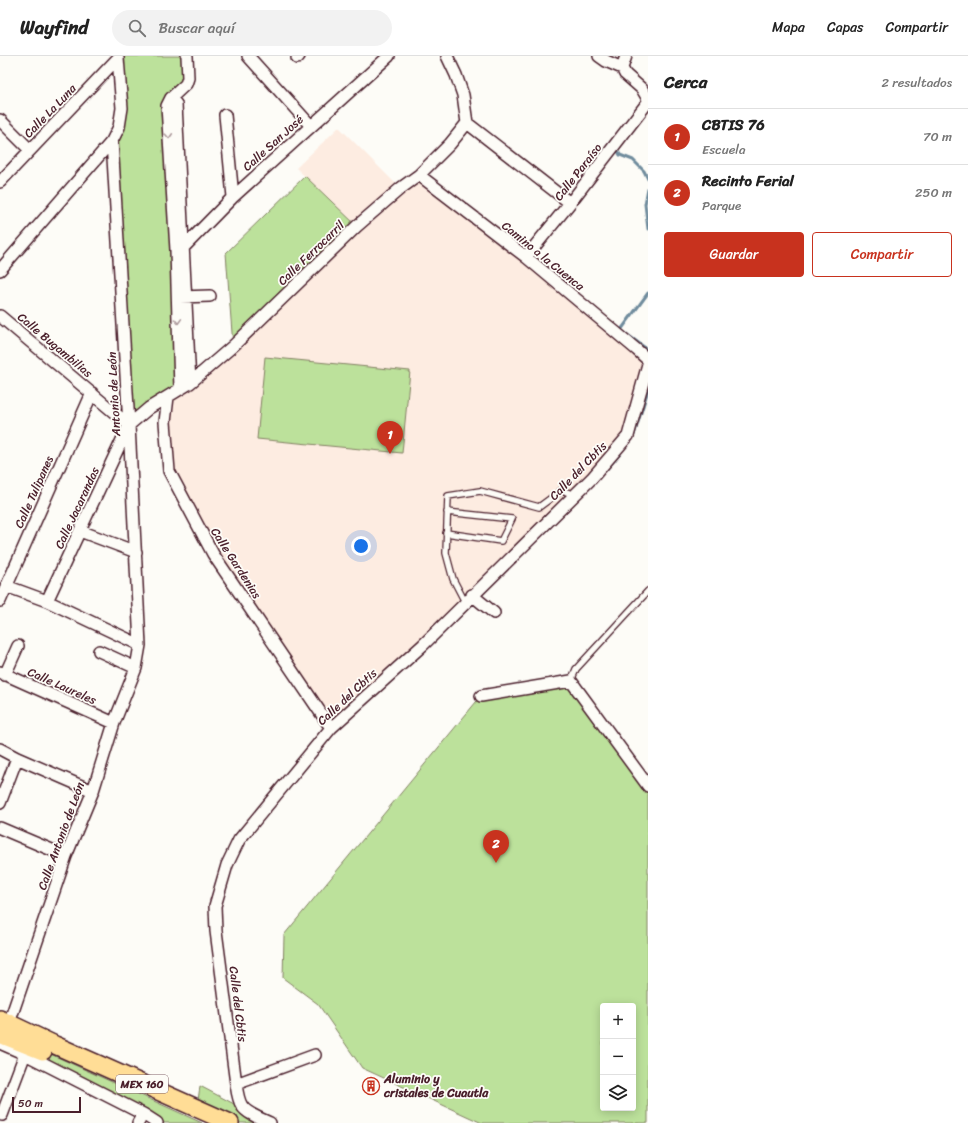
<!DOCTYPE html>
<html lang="es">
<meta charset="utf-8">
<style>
:root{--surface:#fff;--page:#f2f2f2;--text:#222;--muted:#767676;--line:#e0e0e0;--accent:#c8321e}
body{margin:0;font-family:Sriracha,sans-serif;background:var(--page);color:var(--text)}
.controls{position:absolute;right:12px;bottom:12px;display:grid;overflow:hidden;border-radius:4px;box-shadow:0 2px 10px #0003}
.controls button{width:36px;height:36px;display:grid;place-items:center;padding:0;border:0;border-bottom:1px solid var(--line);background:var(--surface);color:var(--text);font:20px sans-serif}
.scale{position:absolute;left:12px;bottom:10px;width:69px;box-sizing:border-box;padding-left:4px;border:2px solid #4a1f2b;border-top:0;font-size:11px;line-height:14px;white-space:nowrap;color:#4a1f2b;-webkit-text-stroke:3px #fdfcf7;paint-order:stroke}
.you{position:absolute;left:361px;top:490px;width:14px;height:14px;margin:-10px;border:3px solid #fff;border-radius:50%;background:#1a73e8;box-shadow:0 0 0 6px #1a73e833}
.badge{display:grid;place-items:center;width:26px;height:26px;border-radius:50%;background:var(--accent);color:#fff;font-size:13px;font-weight:700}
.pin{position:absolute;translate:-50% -33px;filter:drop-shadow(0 1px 2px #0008)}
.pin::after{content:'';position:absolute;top:21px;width:14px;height:12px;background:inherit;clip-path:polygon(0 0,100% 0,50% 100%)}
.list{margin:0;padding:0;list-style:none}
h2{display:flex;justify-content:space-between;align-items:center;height:52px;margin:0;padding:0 16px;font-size:17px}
h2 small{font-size:13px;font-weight:400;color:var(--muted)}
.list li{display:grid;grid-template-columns:26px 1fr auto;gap:12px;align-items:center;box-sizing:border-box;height:56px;padding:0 16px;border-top:1px solid var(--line)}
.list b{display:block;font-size:15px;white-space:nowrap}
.list p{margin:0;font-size:13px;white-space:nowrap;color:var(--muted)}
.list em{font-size:13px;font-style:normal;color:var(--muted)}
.actions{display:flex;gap:8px;padding:12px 16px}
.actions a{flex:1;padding:9px 0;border:1px solid var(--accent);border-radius:4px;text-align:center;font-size:14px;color:var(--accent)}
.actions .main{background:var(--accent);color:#fff}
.icon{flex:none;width:22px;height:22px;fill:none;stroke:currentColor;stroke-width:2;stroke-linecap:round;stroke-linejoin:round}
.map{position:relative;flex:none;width:648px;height:1067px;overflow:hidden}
header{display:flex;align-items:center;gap:24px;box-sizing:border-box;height:56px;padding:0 20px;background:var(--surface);border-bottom:1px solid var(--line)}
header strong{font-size:19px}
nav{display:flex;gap:22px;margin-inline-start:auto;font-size:14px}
.search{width:280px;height:36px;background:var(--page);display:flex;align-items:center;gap:10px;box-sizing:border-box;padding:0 14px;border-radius:22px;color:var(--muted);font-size:15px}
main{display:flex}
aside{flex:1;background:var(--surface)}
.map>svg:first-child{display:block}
.built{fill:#fdece1}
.green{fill:#bce19b;stroke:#838063;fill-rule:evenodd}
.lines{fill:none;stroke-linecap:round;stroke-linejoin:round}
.stream{stroke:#708c9d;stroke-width:3}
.service-casing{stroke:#4a1f2b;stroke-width:8}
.minor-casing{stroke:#4a1f2b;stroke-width:14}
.primary-casing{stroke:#4a1f2b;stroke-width:20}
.service{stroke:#fdfcf7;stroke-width:5.5}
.minor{stroke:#fdfcf7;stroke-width:11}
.primary{stroke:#ffdd96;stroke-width:17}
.oneway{stroke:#ac999b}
.labels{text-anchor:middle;stroke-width:3.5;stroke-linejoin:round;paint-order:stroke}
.shield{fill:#fdfcf7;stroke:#806168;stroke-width:1}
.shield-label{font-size:11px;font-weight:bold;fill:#4a1f2b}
.street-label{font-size:12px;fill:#4a1f2b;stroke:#fdfcf7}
.poi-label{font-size:12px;font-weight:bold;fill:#4a1f2b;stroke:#fdfcf7;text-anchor:start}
</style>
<header>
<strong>Wayfind</strong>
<div class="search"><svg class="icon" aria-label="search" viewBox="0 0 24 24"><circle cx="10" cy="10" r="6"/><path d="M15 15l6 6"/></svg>Buscar aquí</div>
<nav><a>Mapa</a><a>Capas</a><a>Compartir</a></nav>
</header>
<main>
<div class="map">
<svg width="648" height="1067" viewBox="0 0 648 1067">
<rect width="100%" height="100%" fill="#fdfcf7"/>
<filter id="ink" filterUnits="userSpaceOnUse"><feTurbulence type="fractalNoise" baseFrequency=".025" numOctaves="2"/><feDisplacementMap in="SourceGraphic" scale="8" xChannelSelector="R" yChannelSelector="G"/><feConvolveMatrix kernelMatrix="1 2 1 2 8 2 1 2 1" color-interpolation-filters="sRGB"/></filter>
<g filter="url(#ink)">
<path class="built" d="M339,71L400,132L419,119L648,304L628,380L331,672L221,510L169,415L170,338L180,333L357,170L296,112Z"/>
<path class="green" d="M118,0H187L188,22L172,42L180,333L129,369L112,85L119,71Z
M305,120L357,170L233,290L226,197Z
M265,301L410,315L402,397L257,383Z
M571,625L648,735V1067H482L362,1012L318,948L283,922L284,879L481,640ZM603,950H633V1052H603Z
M44,995L202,1067H157L25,998Z
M200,1030L270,1067H230L197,1052Z"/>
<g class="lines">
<path class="stream" d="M617,93L620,99L633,104L644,115L648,123
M648,132L645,148L648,173
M648,237L621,274L648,294
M632,382L634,379L648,334
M605,415L620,398"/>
<g class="service-casing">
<path id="service" d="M446,477L501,485L512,463L447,456
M465,546L453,523L446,497L448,440L480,435L539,451L562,434L574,439
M571,625L576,613L648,535"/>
</g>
<g class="minor-casing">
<path id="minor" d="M248,0L311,70
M447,0L456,19L463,39L467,67
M599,0L606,5L622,12
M626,0L622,12L625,18L642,33L648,43
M297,2L299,0
M171,42L176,48L190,327
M225,59L233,141
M0,64L30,94
M467,67L570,147
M419,119L526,201L637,294L648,304
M0,126L118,2
M176,194L184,191L233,141L389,0
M526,201L570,147L648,46
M0,214L112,85L119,71L122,52L118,2
M180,241L210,240
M0,260L129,369
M180,333L176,194L167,50L171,42L186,28L188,22L187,0
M168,341L165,366L169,415L213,498L331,672
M80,475L136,496
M6,530L47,545L140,589
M472,539L494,557
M0,545L92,337
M47,545L129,369L149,352L190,327L233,290L357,170L401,132L419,119L450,88L467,67
M99,595L136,612
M0,616L114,667
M5,619L18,590
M481,640L571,625L648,730
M0,693L17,702L93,735
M0,747L17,702
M0,772L66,800
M7,973L66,800L93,735L114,667L136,612L140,589L129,369L112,85
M0,987L25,998L143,1058L157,1067
M236,1028L315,999
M2,1059L25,998
M138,1067L143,1058
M270,1067C262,1063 247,1058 242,1050C238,1044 237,1035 236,1028L216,875L215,850L227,809L239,784L331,672L423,589L592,422L628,380L648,308"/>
</g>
<g class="primary-casing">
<path id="primary" d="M0,963L55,989L230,1067
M0,978L43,995"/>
</g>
<use href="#service" class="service"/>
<use href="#minor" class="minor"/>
<use href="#primary" class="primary"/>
</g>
<defs><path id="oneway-chevron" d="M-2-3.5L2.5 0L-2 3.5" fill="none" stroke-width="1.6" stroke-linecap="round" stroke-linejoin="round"/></defs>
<g class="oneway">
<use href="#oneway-chevron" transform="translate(169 80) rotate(87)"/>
<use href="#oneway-chevron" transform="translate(178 265) rotate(88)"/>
</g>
</g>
<defs>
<g id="building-ring" transform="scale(0.9)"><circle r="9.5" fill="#fdfcf7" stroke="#c8321e" stroke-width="1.5"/><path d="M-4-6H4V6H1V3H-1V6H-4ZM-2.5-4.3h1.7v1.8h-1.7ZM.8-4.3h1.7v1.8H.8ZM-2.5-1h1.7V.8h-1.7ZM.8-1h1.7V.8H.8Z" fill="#c8321e"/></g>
</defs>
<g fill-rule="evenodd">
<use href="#building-ring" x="371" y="1030"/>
</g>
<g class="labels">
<rect class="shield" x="116" y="1019" width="52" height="18" rx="3"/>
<g class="shield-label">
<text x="142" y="1032">MEX 160</text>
</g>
<g class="street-label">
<text transform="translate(50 55) rotate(-46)" y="4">Calle La Luna</text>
<text transform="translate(273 87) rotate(-42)" y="4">Calle San José</text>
<text transform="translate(578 116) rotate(-52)" y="4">Calle Paraíso</text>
<text transform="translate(311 197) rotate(-44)" y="4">Calle Ferrocarril</text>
<text transform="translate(543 200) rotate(39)" y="4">Camino a la Cuenca</text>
<text transform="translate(55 289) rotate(40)" y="4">Calle Bugambilias</text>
<text transform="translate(114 338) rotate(-93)" y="4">Antonio de León</text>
<text transform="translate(578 415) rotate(-46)" y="4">Calle del Cbtis</text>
<text transform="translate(34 436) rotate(-66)" y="4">Calle Tulipanes</text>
<text transform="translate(77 452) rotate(-65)" y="4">Calle Jacarandas</text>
<text transform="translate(236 507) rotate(57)" y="4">Calle Gardenias</text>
<text transform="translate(62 630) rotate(24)" y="4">Calle Laureles</text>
<text transform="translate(347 641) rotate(-43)" y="4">Calle del Cbtis</text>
<text transform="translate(61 780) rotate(-70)" y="4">Calle Antonio de León</text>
<text transform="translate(238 948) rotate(83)" y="4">Calle del Cbtis</text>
</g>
<g class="poi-label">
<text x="384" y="1027">Aluminio y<tspan x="384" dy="14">cristales de Cuautla</tspan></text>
</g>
</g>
</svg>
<div class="controls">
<button>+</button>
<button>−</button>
<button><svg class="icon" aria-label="layers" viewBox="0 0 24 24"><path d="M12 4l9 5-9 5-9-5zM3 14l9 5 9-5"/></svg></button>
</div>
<div class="scale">50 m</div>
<div class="you"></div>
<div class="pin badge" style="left:390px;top:398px">1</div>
<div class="pin badge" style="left:496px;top:807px">2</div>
</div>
<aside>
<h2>Cerca<small>2 resultados</small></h2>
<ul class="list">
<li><span class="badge">1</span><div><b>CBTIS 76</b><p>Escuela</p></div><em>70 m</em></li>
<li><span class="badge">2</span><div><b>Recinto Ferial</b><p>Parque</p></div><em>250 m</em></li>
</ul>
<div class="actions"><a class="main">Guardar</a><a>Compartir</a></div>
</aside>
</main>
